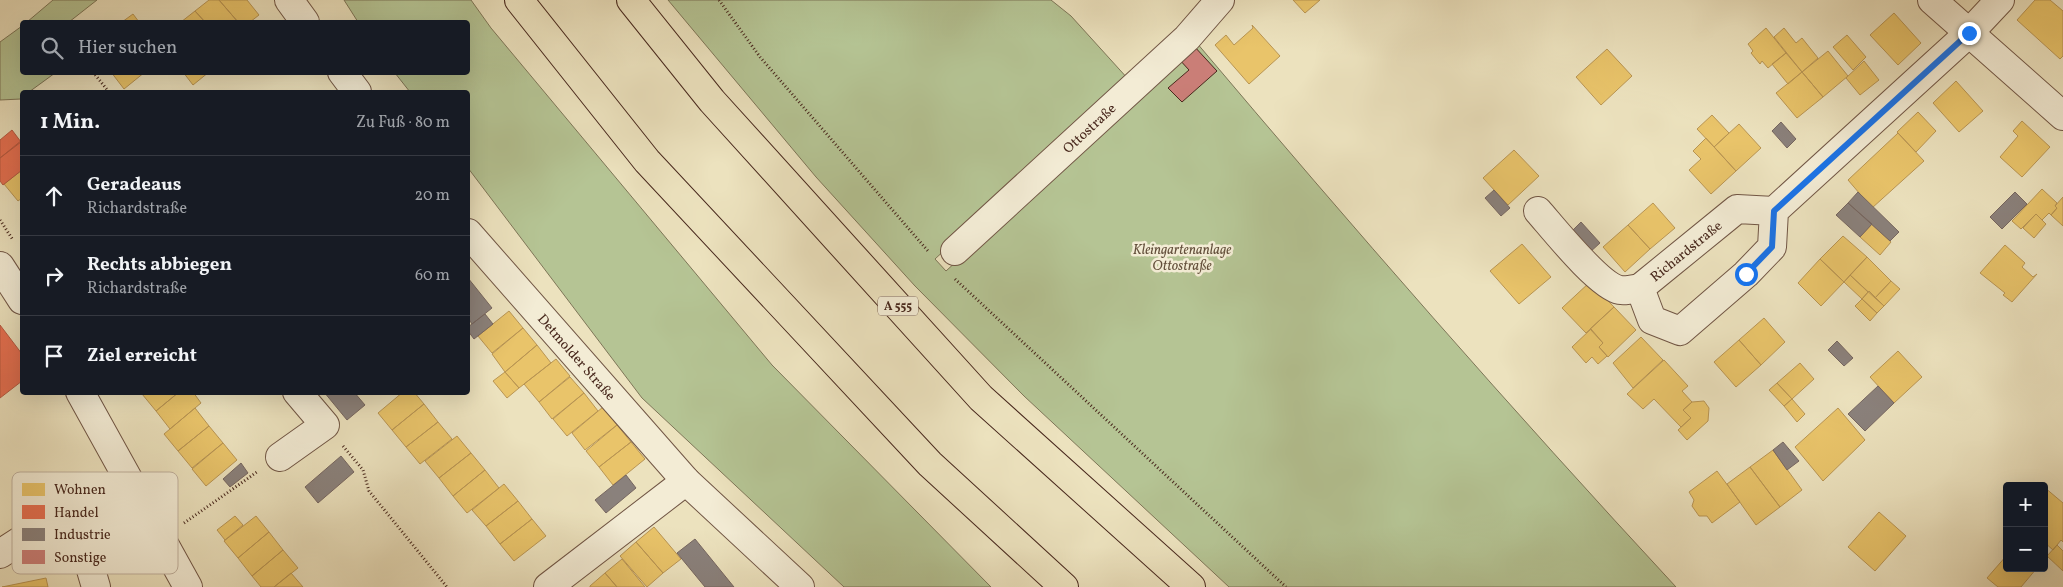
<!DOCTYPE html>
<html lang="de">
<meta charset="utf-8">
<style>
:root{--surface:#171b24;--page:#242831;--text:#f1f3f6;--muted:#9ea1a6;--line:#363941}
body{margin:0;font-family:Vollkorn,serif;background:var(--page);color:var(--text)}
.controls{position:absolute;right:15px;bottom:15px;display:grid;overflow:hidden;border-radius:5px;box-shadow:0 5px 20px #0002}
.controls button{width:45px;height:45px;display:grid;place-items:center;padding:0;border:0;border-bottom:1px solid var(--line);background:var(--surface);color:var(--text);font:25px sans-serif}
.stop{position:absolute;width:15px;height:15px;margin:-11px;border:4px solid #1a73e8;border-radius:50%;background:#fff}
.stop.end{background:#1a73e8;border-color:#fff;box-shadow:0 1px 5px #0008}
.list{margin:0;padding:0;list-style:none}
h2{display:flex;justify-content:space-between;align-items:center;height:65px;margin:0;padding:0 20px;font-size:21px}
h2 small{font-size:16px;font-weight:400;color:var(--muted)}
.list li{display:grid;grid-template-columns:32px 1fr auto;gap:15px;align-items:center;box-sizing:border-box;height:80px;padding:0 20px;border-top:1px solid var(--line)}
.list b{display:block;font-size:19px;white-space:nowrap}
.list p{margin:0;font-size:16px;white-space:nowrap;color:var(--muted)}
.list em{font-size:16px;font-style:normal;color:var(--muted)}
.icon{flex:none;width:28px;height:28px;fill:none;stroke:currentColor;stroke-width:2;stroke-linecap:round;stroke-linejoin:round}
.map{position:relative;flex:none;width:2063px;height:587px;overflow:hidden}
.search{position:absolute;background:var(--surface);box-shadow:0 5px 20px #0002;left:20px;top:20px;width:450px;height:55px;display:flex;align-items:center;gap:12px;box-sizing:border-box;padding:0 18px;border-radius:5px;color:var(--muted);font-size:19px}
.panel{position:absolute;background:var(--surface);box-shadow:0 5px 20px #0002;left:20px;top:90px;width:450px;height:305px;border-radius:5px}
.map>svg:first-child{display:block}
.green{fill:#b5c494;stroke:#7e7658}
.homes{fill:#e9c46a;stroke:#b99553}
.shops{fill:#e76f51;stroke:#b75a41}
.industry{fill:#8a817c;stroke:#766660}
.building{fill:#cc7f79;stroke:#48281d}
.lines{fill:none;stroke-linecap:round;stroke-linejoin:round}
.minor-casing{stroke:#715645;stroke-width:30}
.highway-casing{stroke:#48281d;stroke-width:30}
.path{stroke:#48281d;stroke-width:3;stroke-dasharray:1 2.5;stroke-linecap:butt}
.minor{stroke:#f3ecd5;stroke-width:28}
.highway{stroke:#ece2be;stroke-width:28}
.route{stroke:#1a73e8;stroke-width:6}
.labels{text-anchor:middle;stroke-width:5;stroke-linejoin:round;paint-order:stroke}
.shield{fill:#f3ecd5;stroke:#7b6354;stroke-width:1}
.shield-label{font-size:12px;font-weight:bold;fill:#48281d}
.street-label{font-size:14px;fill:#48281d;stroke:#f3ecd5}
.park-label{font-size:14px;font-style:italic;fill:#634f3b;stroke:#f3ecd5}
.key{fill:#f3ecd5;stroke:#c0b19e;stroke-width:1}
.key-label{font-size:14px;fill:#48281d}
</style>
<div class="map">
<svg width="2063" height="587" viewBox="0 0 2063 587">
<rect width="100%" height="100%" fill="#ece2be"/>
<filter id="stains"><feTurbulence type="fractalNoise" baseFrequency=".004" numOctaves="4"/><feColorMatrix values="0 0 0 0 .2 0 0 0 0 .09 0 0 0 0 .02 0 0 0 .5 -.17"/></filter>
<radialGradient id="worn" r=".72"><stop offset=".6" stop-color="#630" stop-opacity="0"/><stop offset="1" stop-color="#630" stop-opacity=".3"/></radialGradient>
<path class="green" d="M53,0H97L69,22H27Z
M344,0H471L491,28L772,365L991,587H844L642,398L468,168V92H410L395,73L468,72V22H358Z
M668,0H1051L1071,16L1129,80L935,259L946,271L1196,42C1352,227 1511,409 1676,587H1229L1024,396L915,286L816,177Z
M22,26V72L55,73L29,92H22L21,99L0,100V42Z"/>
<path class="homes" d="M209,0H219L238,22H205L195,11Z
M219,0H247L259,15L250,22H238Z
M1293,0H1320L1305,13Z
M2035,0H2050L2063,11V56L2060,59L2017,20Z
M195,11L205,22H181Z
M1894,13L1921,43L1898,65L1870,35Z
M133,14L139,22H122Z
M1252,25L1280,56L1249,84L1215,45L1226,35L1234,45L1253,28Z
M1766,28L1786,53L1768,68L1762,61L1760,64L1751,53L1753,51L1748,44Z
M1784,28L1796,43L1802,38L1818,58L1802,72L1774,37Z
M1847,35L1866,57L1853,70L1833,47Z
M1607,49L1632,76L1601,105L1576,77Z
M1828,51L1848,76L1823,97L1802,72Z
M1786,53L1802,72L1788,84L1772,64Z
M1864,61L1879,80L1860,95L1846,78Z
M111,72H145L124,89Z
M183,72H209L193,85Z
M1802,72L1823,97L1797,118L1776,93Z
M1956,81L1983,111L1959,132L1933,103Z
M1918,112L1936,131L1916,152L1897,132Z
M1712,115L1729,133L1714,147L1697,129Z
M2022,121L2050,147L2022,177L2000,157L2018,136L2013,131Z
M1739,124L1761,148L1736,171L1714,147Z
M1898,133L1924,161L1872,208L1848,180Z
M1706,138L1736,171L1711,194L1689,170L1701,159L1693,151Z
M1514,150L1539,176L1508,205L1483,178Z
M22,170V198L18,201L4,184Z
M2042,189L2057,203L2055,206L2057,208L2051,215L2049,213L2042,220L2036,214L2021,229L2012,221Z
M2063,197V226L2051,215L2057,208L2055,206Z
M1653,203L1675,228L1650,249L1628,225Z
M2036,214L2046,224L2034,238L2023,228Z
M1872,224L1891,242L1880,255L1860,237Z
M1628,225L1650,249L1625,272L1603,247Z
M1843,236L1867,257L1844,282L1820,259Z
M1522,244L1551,277L1519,304L1490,271Z
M2005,245L2025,263L2022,267L2033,277L2037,274L2012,302L2003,295L2005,293L1980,273Z
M1867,257L1891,281L1875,298L1850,275Z
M1820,259L1844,282L1821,306L1798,283Z
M1850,275L1868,292L1862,299L1844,282Z
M1891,281L1900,289L1884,306L1875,298Z
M1590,282L1614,307L1586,333L1562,308Z
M1869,291L1884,306L1877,313L1862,299Z
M1862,299L1877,313L1870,321L1855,306Z
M1614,307L1636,330L1608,357L1599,347L1603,343L1590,329Z
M509,311L523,328L492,353L478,336Z
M1764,318L1785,342L1761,365L1739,340Z
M523,328L537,345L505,372L492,354Z
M1591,329L1603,343L1599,347L1607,356L1598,364L1592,357L1586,363L1572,347Z
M1641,337L1663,360L1633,388L1613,363Z
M1739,340L1761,365L1736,387L1714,362Z
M537,345L551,363L519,388L505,372Z
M1898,351L1922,377L1894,403L1870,377Z
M556,359L570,376L539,402L524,384Z
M1664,360L1688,386L1682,391L1692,402L1683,410L1691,418L1681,427L1654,399L1643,409L1627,394Z
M1800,363L1814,379L1792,399L1777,383Z
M505,372L519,388L507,398L493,381Z
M570,377L584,393L552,419L539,402Z
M1777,383L1792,399L1784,406L1769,390Z
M144,392H179L156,411L142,394Z
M179,392H193L201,403L170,429L156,411Z
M403,392H414L424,404L392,430L378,413Z
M584,393L598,411L567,436L553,419Z
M1792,399L1805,414L1797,422L1784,406Z
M1704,401L1709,408L1708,421L1687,440L1678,430L1691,418L1683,410L1692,402Z
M424,404L438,422L406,447L392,430Z
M603,407L617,425L585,450L572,433Z
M195,408L209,426L178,451L164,434Z
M1838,408L1865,440L1823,481L1795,447Z
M438,422L452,439L420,464L406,447Z
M617,425L631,442L599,467L586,451Z
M209,426L223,443L192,468L178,451Z
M457,436L471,453L439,478L425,461Z
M631,442L645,459L613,485L599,467Z
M223,443L237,460L206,486L192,469Z
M1773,450L1802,490L1780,507L1750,467Z
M471,453L485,470L453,496L439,478Z
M1750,467L1780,507L1756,525L1727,484Z
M485,470L499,488L467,513L453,496Z
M1717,471L1740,502L1712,523L1707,516H1699L1692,506L1694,500L1689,492Z
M504,484L518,501L486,526L472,510Z
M2044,487L2063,503V542L2061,540L2053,550L2044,542Z
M518,501L532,519L500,544L486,526Z
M1879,512L1906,536L1875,571L1848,547Z
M235,516L243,525L225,540L217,530Z
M256,516L269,532L238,558L224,541Z
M532,519L546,536L514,561L500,544Z
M654,527L681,559L663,573L636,542Z
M269,532L283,550L252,576L238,558Z
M636,542L663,573L647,587L620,556Z
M2057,545L2063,551V571L2047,556Z
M283,550L298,568L274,587H261L252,576Z
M2007,555V568H2037L2021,587H1998L1987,578Z
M622,559L645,587H617L605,573Z
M291,573L303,587H274Z
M605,573L617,587H590V586Z
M46,578L48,587H2Z"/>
<path class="shops" d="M12,130L21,142L0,158V140Z
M22,140V170L3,185L0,181V158Z
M0,325L22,354V381L0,398Z"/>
<path class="industry" d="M1781,122L1796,139L1787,148L1772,131Z
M1494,190L1510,208L1501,216L1485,198Z
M1858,192L1899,232L1890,241L1848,203Z
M2015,192L2027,204L2002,229L1990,217Z
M1848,203L1872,224L1860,237L1836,215Z
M1581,222L1600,243L1589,253L1570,233Z
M468,278L492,308L472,324L468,318Z
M485,314L493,324L474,339L468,331V327Z
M1837,341L1853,358L1844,366L1828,350Z
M1878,386L1894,403L1865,431L1848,414Z
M324,392H354L365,405L347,420Z
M1783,442L1799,461L1787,470L1773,450Z
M341,456L354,472L318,503L305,487Z
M241,463L248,473L230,487L223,479Z
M626,475L636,488L606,513L595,500Z
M695,539L734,587H705L677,553Z"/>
<path class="building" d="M1193,45L1217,71L1182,102L1168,88L1189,70L1178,58Z"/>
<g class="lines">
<g class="minor-casing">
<g id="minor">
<path d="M289,0L305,22"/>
<path d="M1932,0L2063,116"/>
<path d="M342,72L357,92"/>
<path d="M1538,211C1553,228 1599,286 1620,290C1626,291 1634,289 1640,288"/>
<path id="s1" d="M1774,211L1772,247L1746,274L1680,331L1652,320L1640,288L1737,209L1774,211L1969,33L2000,0"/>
<path id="s2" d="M468,233L686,481L800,587"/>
<path id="s3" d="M955,251L1187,38L1220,0"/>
<path d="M0,266L22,300"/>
<path d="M80,392L188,587"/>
<path d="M280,457L325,425L297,392"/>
<path d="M0,554L23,539L76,519L96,587"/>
<path d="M548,587L686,481"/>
</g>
</g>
<g class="highway-casing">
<path id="highway" d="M519,0L647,161L930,464L1064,587
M631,0L712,101L981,398L1191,587"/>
</g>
<path class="path" d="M719,0L760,57L928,251
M93,72L109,92
M0,220L13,240
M955,279L1286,587
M343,446L363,470L369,491L447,587
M184,523L257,472"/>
<use href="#minor" class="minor"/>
<use href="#highway" class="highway"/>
</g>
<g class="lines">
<path class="route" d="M1746,274L1772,247L1774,211L1969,33"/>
</g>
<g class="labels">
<rect class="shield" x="878" y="296.5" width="40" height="19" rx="4"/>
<g class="shield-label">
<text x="898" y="310">A 555</text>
</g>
<g class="street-label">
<text dy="5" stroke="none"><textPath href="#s3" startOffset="182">Ottostraße</textPath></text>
<text dy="5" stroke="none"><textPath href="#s1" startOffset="284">Richardstraße</textPath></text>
<text dy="5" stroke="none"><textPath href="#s2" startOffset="165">Detmolder Straße</textPath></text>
</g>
<g class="park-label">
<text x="1182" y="254">Kleingartenanlage<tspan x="1182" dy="16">Ottostraße</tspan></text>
</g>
</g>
<rect x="12" y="472" width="166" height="102" rx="8" class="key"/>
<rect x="22" y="483" width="23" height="13" fill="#e9c46a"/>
<rect x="22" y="505" width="23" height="14" fill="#e76f51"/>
<rect x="22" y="528" width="23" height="13" fill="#8a817c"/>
<rect x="22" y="550" width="23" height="14" fill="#cc7f79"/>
<g class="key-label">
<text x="54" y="494">Wohnen</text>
<text x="54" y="517">Handel</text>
<text x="54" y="539">Industrie</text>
<text x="54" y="562">Sonstige</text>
</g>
<rect width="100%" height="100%" filter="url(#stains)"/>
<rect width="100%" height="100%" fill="url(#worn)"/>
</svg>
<div class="controls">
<button>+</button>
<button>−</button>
</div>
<div class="stop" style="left:1746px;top:274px"></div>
<div class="stop end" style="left:1969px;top:33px"></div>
<div class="search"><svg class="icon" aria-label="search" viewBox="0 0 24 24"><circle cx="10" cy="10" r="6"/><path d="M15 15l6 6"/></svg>Hier suchen</div>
<section class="panel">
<h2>1 Min.<small>Zu Fuß · 80 m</small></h2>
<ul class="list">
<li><svg class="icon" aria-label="ahead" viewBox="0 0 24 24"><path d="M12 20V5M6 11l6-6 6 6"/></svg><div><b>Geradeaus</b><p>Richardstraße</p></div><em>20 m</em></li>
<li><svg class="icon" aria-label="right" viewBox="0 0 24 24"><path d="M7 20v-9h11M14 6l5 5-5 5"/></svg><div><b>Rechts abbiegen</b><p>Richardstraße</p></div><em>60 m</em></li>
<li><svg class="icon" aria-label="arrive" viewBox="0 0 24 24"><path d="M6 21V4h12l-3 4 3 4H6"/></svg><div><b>Ziel erreicht</b></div></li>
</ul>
</section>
</div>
